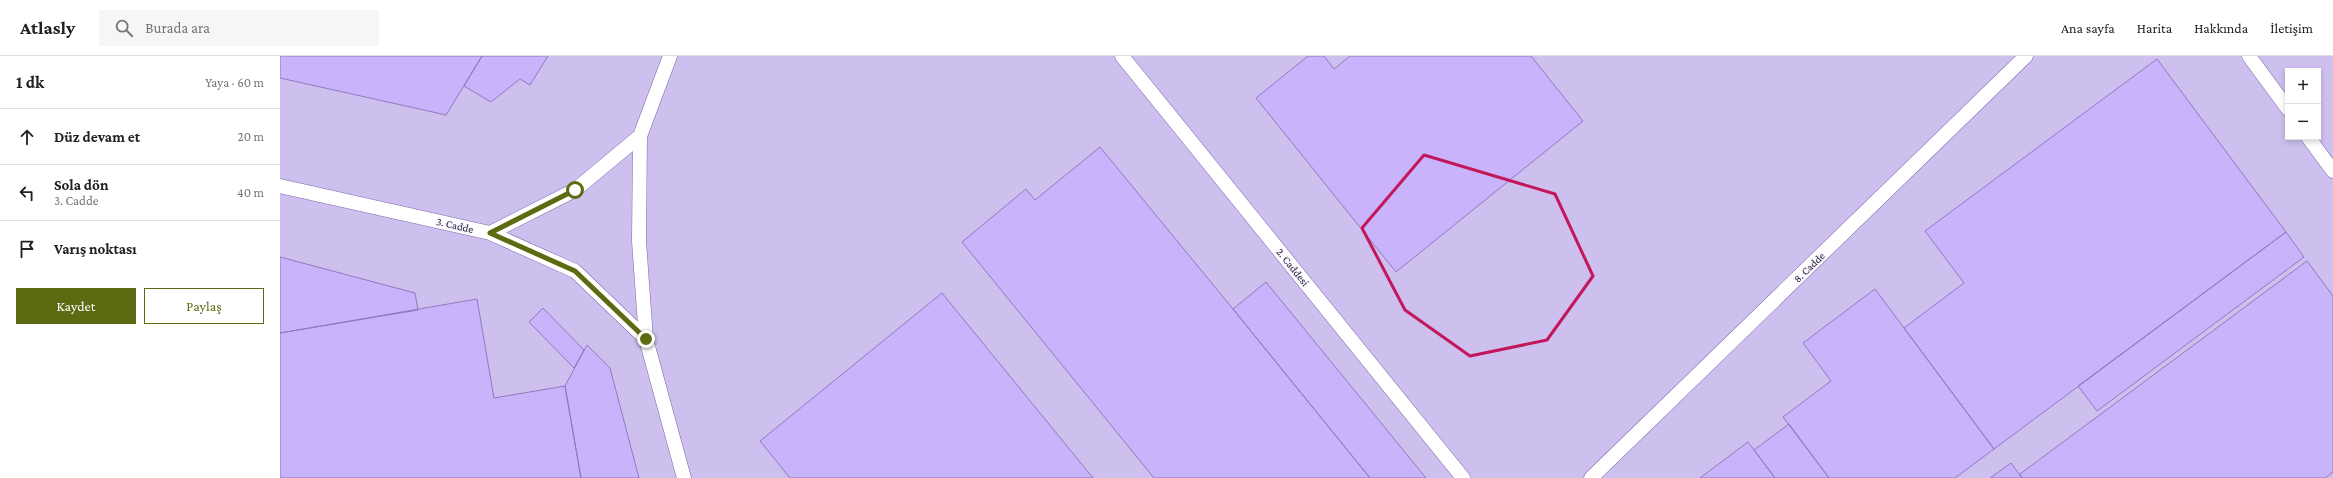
<!DOCTYPE html>
<html lang="tr">
<meta charset="utf-8">
<style>
:root{--surface:#fff;--page:#f6f6f6;--text:#202124;--muted:#757577;--line:#e0e0e0;--accent:#5e6a11}
body{margin:0;font-family:"Crimson Pro",serif;background:var(--page);color:var(--text)}
.controls{position:absolute;right:12px;top:12px;display:grid;overflow:hidden;border-radius:0px;box-shadow:0 2px 6px #0003}
.controls button{width:36px;height:36px;display:grid;place-items:center;padding:0;border:0;border-bottom:1px solid var(--line);background:var(--surface);color:var(--text);font:20px sans-serif}
.stop{position:absolute;width:12px;height:12px;margin:-9px;border:3px solid #5e6a11;border-radius:50%;background:#fff}
.stop.end{background:#5e6a11;border-color:#fff;box-shadow:0 1px 4px #0008}
.list{margin:0;padding:0;list-style:none}
h2{display:flex;justify-content:space-between;align-items:center;height:52px;margin:0;padding:0 16px;font-size:17px}
h2 small{font-size:13px;font-weight:400;color:var(--muted)}
.list li{display:grid;grid-template-columns:26px 1fr auto;gap:12px;align-items:center;box-sizing:border-box;height:56px;padding:0 16px;border-top:1px solid var(--line)}
.list b{display:block;font-size:15px;white-space:nowrap}
.list p{margin:0;font-size:13px;white-space:nowrap;color:var(--muted)}
.list em{font-size:13px;font-style:normal;color:var(--muted)}
.actions{display:flex;gap:8px;padding:12px 16px}
.actions a{flex:1;padding:9px 0;border:1px solid var(--accent);border-radius:0px;text-align:center;font-size:14px;color:var(--accent)}
.actions .main{background:var(--accent);color:#fff}
.icon{flex:none;width:22px;height:22px;fill:none;stroke:currentColor;stroke-width:2;stroke-linecap:round;stroke-linejoin:round}
.map{position:relative;flex:none;width:2053px;height:422px;overflow:hidden}
header{display:flex;align-items:center;gap:24px;box-sizing:border-box;height:56px;padding:0 20px;background:var(--surface);border-bottom:1px solid var(--line)}
header strong{font-size:19px}
nav{display:flex;gap:22px;margin-inline-start:auto;font-size:14px}
.search{width:280px;height:36px;background:var(--page);display:flex;align-items:center;gap:10px;box-sizing:border-box;padding:0 14px;border-radius:0px;color:var(--muted);font-size:15px}
main{display:flex}
aside{flex:1;background:var(--surface)}
.map>svg:first-child{display:block}
.built{fill:#cdc0ef;fill-rule:evenodd}
.building{fill:#c9b4fc;stroke:#8f7abe}
.lines{fill:none;stroke-linecap:round;stroke-linejoin:round}
.service-casing{stroke:#7d68ab;stroke-width:15}
.service{stroke:#fff;stroke-width:14}
.route{stroke:#5e6a11;stroke-width:5}
.marked{fill:none;stroke:#c2185b;stroke-width:3;stroke-linejoin:round}
.labels{text-anchor:middle;stroke-width:3.5;stroke-linejoin:round;paint-order:stroke}
.street-label{font-size:11px;fill:#241c37;stroke:#f8f6fe}
</style>
<header>
<strong>Atlasly</strong>
<div class="search"><svg class="icon" aria-label="search" viewBox="0 0 24 24"><circle cx="10" cy="10" r="6"/><path d="M15 15l6 6"/></svg>Burada ara</div>
<nav><a>Ana sayfa</a><a>Harita</a><a>Hakkında</a><a>İletişim</a></nav>
</header>
<main>
<aside>
<h2>1 dk<small>Yaya · 60 m</small></h2>
<ul class="list">
<li><svg class="icon" aria-label="ahead" viewBox="0 0 24 24"><path d="M12 20V5M6 11l6-6 6 6"/></svg><div><b>Düz devam et</b></div><em>20 m</em></li>
<li><svg class="icon" aria-label="left" viewBox="0 0 24 24"><path d="M17 20v-9H6M10 6l-5 5 5 5"/></svg><div><b>Sola dön</b><p>3. Cadde</p></div><em>40 m</em></li>
<li><svg class="icon" aria-label="arrive" viewBox="0 0 24 24"><path d="M6 21V4h12l-3 4 3 4H6"/></svg><div><b>Varış noktası</b></div></li>
</ul>
<div class="actions"><a class="main">Kaydet</a><a>Paylaş</a></div>
</aside>
<div class="map">
<svg width="2053" height="422" viewBox="0 0 2053 422">
<rect width="100%" height="100%" fill="#dbcffb"/>
<path class="built" d="M0,0H2053V422H0ZM2008,15H2038V81H2008Z"/>
<path class="building" d="M0,0H202L166,59L0,22Z
M202,0H268L250,29L240,23L211,46L184,30Z
M1028,0H1044L1054,13L1070,0H1251L1303,65L1116,216L976,42Z
M1877,3L2006,176L1714,393L1624,272L1684,227L1645,175Z
M820,91L953,253L1090,422H874L682,186L746,133L755,144Z
M2006,176L2024,201L1817,355L1798,330Z
M0,201L135,237L138,254L0,277Z
M2027,205L2053,240V416L2045,422H1742L1740,418Z
M986,226L1146,422H1090L953,253Z
M1595,233L1714,393L1675,422H1549L1503,361L1551,325L1523,287Z
M662,237L813,422H510L480,385Z
M197,243L214,342L285,330L301,422H0V277Z
M263,252L304,294L294,312L249,266Z
M307,289L330,312L359,422H301L285,330Z
M1509,368L1549,422H1495L1474,394Z
M1468,386L1495,422H1420Z
M1731,407L1742,422H1710Z"/>
<g class="lines">
<g class="service-casing">
<path id="service" d="M842,0L1183,422
M1969,0L2008,53
M360,80L359,185L366,283
M2028,81L2053,115
M0,130L210,177L295,215L366,283L404,422
M210,177L295,134L360,80L390,0
M1311,422L1746,0"/>
</g>
<use href="#service" class="service"/>
</g>
<g class="lines">
<path class="route" d="M295,134L210,177L295,215L366,283"/>
</g>
<path class="marked" d="M1144,99L1275,138L1313,220L1267,284L1190,300L1125,254L1082,172Z"/>
<g class="labels">
<g class="street-label">
<text transform="translate(175 169) rotate(13)" y="4">3. Cadde</text>
<text transform="translate(1013 211) rotate(51)" y="4">2. Caddesi</text>
<text transform="translate(1529 211) rotate(-44)" y="4">8. Cadde</text>
</g>
</g>
</svg>
<div class="controls">
<button>+</button>
<button>−</button>
</div>
<div class="stop" style="left:295px;top:134px"></div>
<div class="stop end" style="left:366px;top:283px"></div>
</div>
</main>
